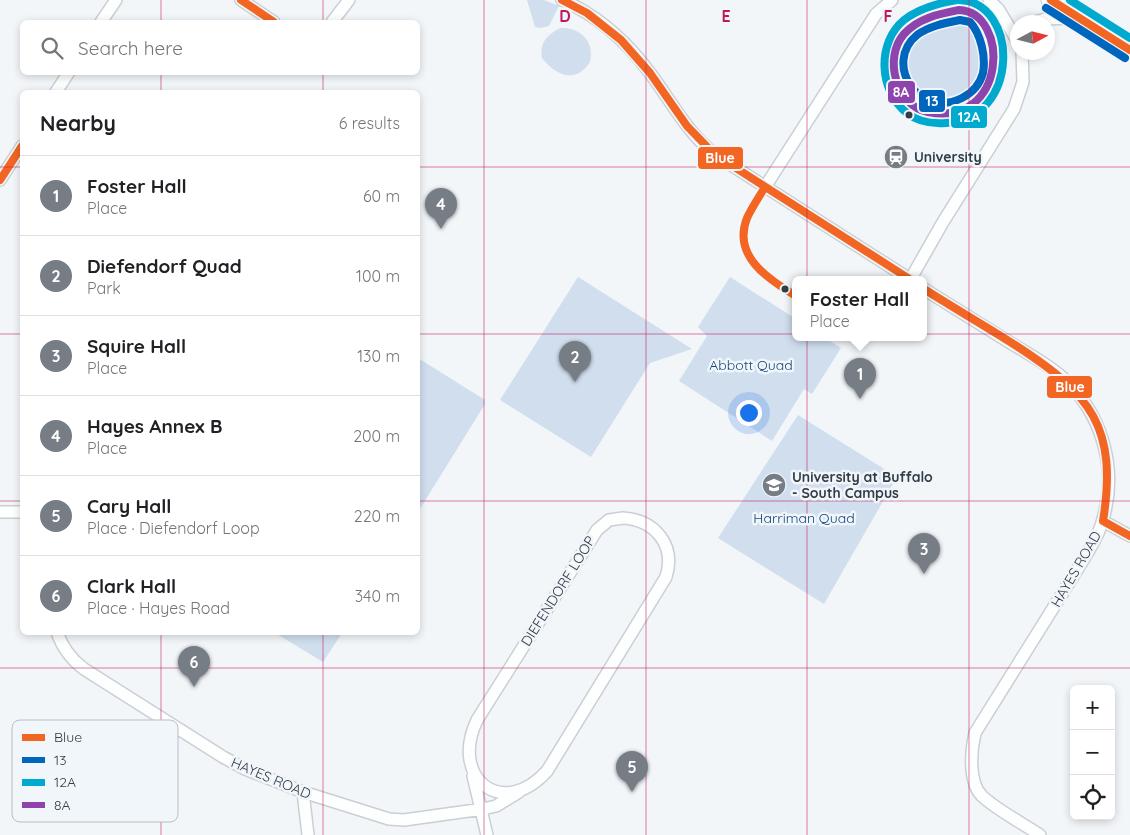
<!DOCTYPE html>
<meta charset="utf-8">
<style>
:root{--surface:#fff;--page:#f6f6f6;--text:#202124;--muted:#757577;--line:#e0e0e0;--accent:#777d85}
body{margin:0;font-family:Quicksand,sans-serif;background:var(--page);color:var(--text)}
.controls{position:absolute;right:15px;bottom:15px;display:grid;overflow:hidden;border-radius:8px;box-shadow:0 2px 8px #0003}
.controls button{width:45px;height:45px;display:grid;place-items:center;padding:0;border:0;border-bottom:1px solid var(--line);background:var(--surface);color:var(--text);font:25px sans-serif}
.compass{position:absolute;left:1010px;top:15px;width:45px;height:45px;border-radius:50%;background:var(--surface);box-shadow:0 2px 8px #0003;rotate:83deg}
.you{position:absolute;left:748px;top:412px;width:18px;height:18px;margin:-12px;border:4px solid #fff;border-radius:50%;background:#1a73e8;box-shadow:0 0 0 8px #1a73e833}
.badge{display:grid;place-items:center;width:32px;height:32px;border-radius:50%;background:var(--accent);color:#fff;font-size:16px;font-weight:700}
.pin{position:absolute;translate:-50% -41px;filter:drop-shadow(0 1px 2px #0008)}
.pin::after{content:'';position:absolute;top:26px;width:18px;height:15px;background:inherit;clip-path:polygon(0 0,100% 0,50% 100%)}
.popup{position:absolute;left:792px;top:276px;width:135px;height:65px;box-sizing:border-box;display:grid;place-content:center;border-radius:8px;background:var(--surface);filter:drop-shadow(0 1px 4px #0005);font-size:16px;white-space:nowrap;color:var(--muted)}
.popup b{font-size:19px;color:var(--text)}
.popup::after{content:'';position:absolute;left:50%;top:100%;margin-left:-10px;border:10px solid transparent;border-top-color:var(--surface)}
.list{margin:0;padding:0;list-style:none}
h2{display:flex;justify-content:space-between;align-items:center;height:65px;margin:0;padding:0 20px;font-size:21px}
h2 small{font-size:16px;font-weight:400;color:var(--muted)}
.list li{display:grid;grid-template-columns:32px 1fr auto;gap:15px;align-items:center;box-sizing:border-box;height:80px;padding:0 20px;border-top:1px solid var(--line)}
.list b{display:block;font-size:19px;white-space:nowrap}
.list p{margin:0;font-size:16px;white-space:nowrap;color:var(--muted)}
.list em{font-size:16px;font-style:normal;color:var(--muted)}
.icon{flex:none;width:28px;height:28px;fill:none;stroke:currentColor;stroke-width:2;stroke-linecap:round;stroke-linejoin:round}
.map{position:relative;flex:none;width:1130px;height:835px;overflow:hidden}
.search{position:absolute;background:var(--surface);box-shadow:0 2px 8px #0003;left:20px;top:20px;width:400px;height:55px;display:flex;align-items:center;gap:12px;box-sizing:border-box;padding:0 18px;border-radius:8px;color:var(--muted);font-size:19px}
.panel{position:absolute;background:var(--surface);box-shadow:0 2px 8px #0003;left:20px;top:90px;width:400px;height:545px;border-radius:8px}
.map>svg:first-child{display:block}
.green{fill:#d0deee}
.lines{fill:none;stroke-linecap:round;stroke-linejoin:round}
.minor-casing{stroke:#cacfd5;stroke-width:14}
.primary-casing{stroke:#cacfd5;stroke-width:21}
.minor{stroke:#fdfefe;stroke-width:11}
.primary{stroke:#fdfefe;stroke-width:19}
.bus-1-casing{stroke:#f1f6fb;stroke-width:11}
.bus-2-casing{stroke:#f1f6fb;stroke-width:11}
.bus-3-casing{stroke:#f1f6fb;stroke-width:11}
.bus-4-casing{stroke:#f1f6fb;stroke-width:11}
.bus-1{stroke:#f26522;stroke-width:8}
.bus-2{stroke:#0065bd;stroke-width:8}
.bus-3{stroke:#00a9ce;stroke-width:8}
.bus-4{stroke:#8e44ad;stroke-width:8}
.grid{fill:none;stroke:#c2185b;stroke-width:1;stroke-opacity:0.55}
.bus-dot{fill:#343c46;stroke:#f1f6fb;stroke-width:2}
.labels{text-anchor:middle;stroke-width:5;stroke-linejoin:round;paint-order:stroke}
.poi-label{font-size:14px;font-weight:bold;fill:#343c46;stroke:#f1f6fb;text-anchor:start}
.park-label{font-size:14px;fill:#16477b;stroke:#f1f6fb}
.street-label{font-size:14px;fill:#343c46;stroke:#f1f6fb}
.key{fill:#f1f6fb;stroke:#b8bec5;stroke-width:1}
.key-label{font-size:14px;fill:#343c46}
.grid-label{font-size:16px;text-anchor:middle;font-weight:bold;fill:#c2185b;stroke:#f1f6fb;stroke-width:5;stroke-linejoin:round;paint-order:stroke}
.line-badge{stroke:#f1f6fb;stroke-width:2}
.badge-label{font-size:14px;text-anchor:middle;font-weight:bold;fill:#fff}
</style>
<div class="map">
<svg width="1130" height="835" viewBox="0 0 1130 835">
<rect width="100%" height="100%" fill="#f3f6f9"/>
<path class="green" d="M527,0H544L559,6L549,26L541,28L535,27Z
M963,19C976,25 978,33 981,46C983,58 985,68 981,80C971,108 930,116 912,92C881,50 923,21 963,19Z
M560,28C580,27 595,41 590,62C576,84 556,76 542,58C539,43 547,35 560,28Z
M578,277L692,349L650,363L591,457L500,400Z
M730,277L796,319V338H825L841,348L812,394L804,389L772,441L679,381L707,336L698,327Z
M418,358L485,400V404L418,512Z
M798,415L897,477L824,604L718,538Z
M275,633H342L323,662Z"/>
<g class="lines">
<g class="minor-casing">
<path id="minor" d="M241,0L274,22
M562,0C597,15 627,42 650,73C671,101 686,131 714,154L911,280
M989,0L999,10L1018,42
M101,22L116,0
M332,22L349,0
M1035,22L1045,19L1075,18
M56,92L69,72
M0,180L22,146
M765,187L876,14L892,0
M910,280L943,222L1014,109L1023,82L1022,52
M924,289C950,305 975,321 1001,337C1021,350 1044,361 1062,377C1102,413 1118,468 1103,519C1100,533 1092,545 1085,557L975,733C971,750 968,782 982,796C997,810 1022,823 1040,835
M0,512H22
M623,518C655,520 676,545 666,577L547,771C503,820 449,779 477,720L597,530L609,520Z
M1103,521L1130,536
M57,632C62,647 72,660 84,669L223,757L245,769L303,792L389,819L404,820L483,809L496,806L519,792
M473,776L487,835
M303,792L308,835"/>
</g>
<g class="primary-casing">
<path id="primary" d="M1051,0L1130,50"/>
</g>
<use href="#minor" class="minor"/>
<use href="#primary" class="primary"/>
<g class="bus-1-casing">
<path id="bus-1" d="M241,0L274,22
M562,0L587,13L621,40L650,73L687,126L714,154L911,280
M1051,0L1130,50
M0,180L22,146
M765,187C759,197 752,207 747,218C732,256 768,279 796,296
M924,289C954,308 985,326 1015,345C1091,394 1118,427 1103,521L1130,536"/>
</g>
<g class="bus-2-casing">
<path id="bus-2" d="M1046,8L1125,58
M960,20L970,22C981,34 986,57 983,73C980,84 972,93 962,98C918,120 883,63 917,35C929,26 945,23 960,20Z"/>
</g>
<g class="bus-3-casing">
<path id="bus-3" d="M957,0C939,3 919,8 904,20C877,42 878,91 907,113C918,122 932,124 946,123C1020,120 1020,2 959,0
M1070,0L1130,38"/>
</g>
<g class="bus-4-casing">
<path id="bus-4" d="M959,10C1010,12 1008,128 928,112C896,106 883,58 904,34C918,18 939,14 959,10Z"/>
</g>
<use href="#bus-1" class="bus-1"/>
<use href="#bus-2" class="bus-2"/>
<use href="#bus-3" class="bus-3"/>
<use href="#bus-4" class="bus-4"/>
</g>
<path class="grid" d="M161,0V22M323,0V22M484,0V835M646,0V835M807,0V835M969,0V835M161,72V92M323,72V92M0,167H22M418,167H1130M0,334H22M418,334H1130M0,501H22M418,501H1130M161,632V835M323,632V835M0,668H1130"/>
<defs>
<g id="station-disc" transform="scale(1.25)"><circle r="9.5" fill="#777d85" stroke="#f1f6fb"/><path d="M-3-6H3Q5-6 5-4V2Q5 4 3 4L4.5 6H3L1.5 4h-3L-3 6H-4.5L-3 4Q-5 4-5 2V-4Q-5-6-3-6ZM-3.5-4v3h7v-3ZM-3.5 1v1.5H-2V1ZM2 1v1.5H3.5V1Z" fill="#fff"/></g>
<g id="university-disc" transform="scale(1.25)"><circle r="9.5" fill="#777d85" stroke="#f1f6fb"/><path d="M0-5L7-2L0 1L-7-2ZM-4 1L0 2.5L4 1V4Q0 6-4 4Z" fill="#fff"/></g>
</defs>
<g fill-rule="evenodd">
<use href="#station-disc" x="896" y="157"/>
<use href="#university-disc" x="774" y="485"/>
</g>
<g class="bus-dot">
<circle cx="909" cy="115" r="4.5"/>
<circle cx="785" cy="289" r="4.5"/>
</g>
<g class="labels">
<g class="poi-label">
<text x="914" y="162">University</text>
<text x="792" y="482">University at Buffalo<tspan x="792" dy="16">- South Campus</tspan></text>
</g>
<g class="park-label">
<text x="751" y="370">Abbott Quad</text>
<text x="804" y="523">Harriman Quad</text>
</g>
<g class="street-label">
<text transform="translate(1076 569) rotate(-60)" y="5">HAYES ROAD</text>
<text transform="translate(558 591) rotate(-58)" y="5">DIEFENDORF LOOP</text>
<text transform="translate(271 778) rotate(23)" y="5">HAYES ROAD</text>
</g>
</g>
<rect x="12" y="720" width="166" height="102" rx="8" class="key"/>
<rect x="22" y="734" width="23" height="7" fill="#f26522"/>
<rect x="22" y="757" width="23" height="6" fill="#0065bd"/>
<rect x="22" y="779" width="23" height="7" fill="#00a9ce"/>
<rect x="22" y="802" width="23" height="6" fill="#8e44ad"/>
<g class="key-label">
<text x="54" y="742">Blue</text>
<text x="54" y="765">13</text>
<text x="54" y="787">12A</text>
<text x="54" y="810">8A</text>
</g>
<g class="grid-label">
<text x="565" y="22">D</text>
<text x="726" y="22">E</text>
<text x="888" y="22">F</text>
</g>
<g class="line-badge">
<rect x="887" y="80" width="29" height="24" rx="5" fill="#8e44ad"/>
<rect x="918" y="89" width="28" height="24" rx="5" fill="#0065bd"/>
<rect x="950" y="105" width="38" height="24" rx="5" fill="#00a9ce"/>
<rect x="697" y="146" width="47" height="24" rx="5" fill="#f26522"/>
<rect x="1046" y="375" width="47" height="24" rx="5" fill="#f26522"/>
</g>
<g class="badge-label">
<text x="901" y="97">8A</text>
<text x="932" y="106">13</text>
<text x="969" y="122">12A</text>
<text x="720" y="163">Blue</text>
<text x="1070" y="392">Blue</text>
</g>
</svg>
<div class="controls">
<button>+</button>
<button>−</button>
<button><svg class="icon" aria-label="locate" viewBox="0 0 24 24"><circle cx="12" cy="12" r="6"/><path d="M12 2v4M12 18v4M2 12h4M18 12h4"/></svg></button>
</div>
<svg class="compass" viewBox="-18 -18 36 36"><path d="M0-13l5 13h-10z" fill="#e53935"/><path d="M0 13l5-13h-10z" fill="#757577"/></svg>
<div class="you"></div>
<div class="pin badge" style="left:860px;top:399px">1</div>
<div class="popup"><b>Foster Hall</b>Place</div>
<div class="pin badge" style="left:575px;top:382px">2</div>
<div class="pin badge" style="left:924px;top:574px">3</div>
<div class="pin badge" style="left:441px;top:229px">4</div>
<div class="pin badge" style="left:632px;top:792px">5</div>
<div class="pin badge" style="left:194px;top:687px">6</div>
<div class="search"><svg class="icon" aria-label="search" viewBox="0 0 24 24"><circle cx="10" cy="10" r="6"/><path d="M15 15l6 6"/></svg>Search here</div>
<section class="panel">
<h2>Nearby<small>6 results</small></h2>
<ul class="list">
<li><span class="badge">1</span><div><b>Foster Hall</b><p>Place</p></div><em>60 m</em></li>
<li><span class="badge">2</span><div><b>Diefendorf Quad</b><p>Park</p></div><em>100 m</em></li>
<li><span class="badge">3</span><div><b>Squire Hall</b><p>Place</p></div><em>130 m</em></li>
<li><span class="badge">4</span><div><b>Hayes Annex B</b><p>Place</p></div><em>200 m</em></li>
<li><span class="badge">5</span><div><b>Cary Hall</b><p>Place · Diefendorf Loop</p></div><em>220 m</em></li>
<li><span class="badge">6</span><div><b>Clark Hall</b><p>Place · Hayes Road</p></div><em>340 m</em></li>
</ul>
</section>
</div>
